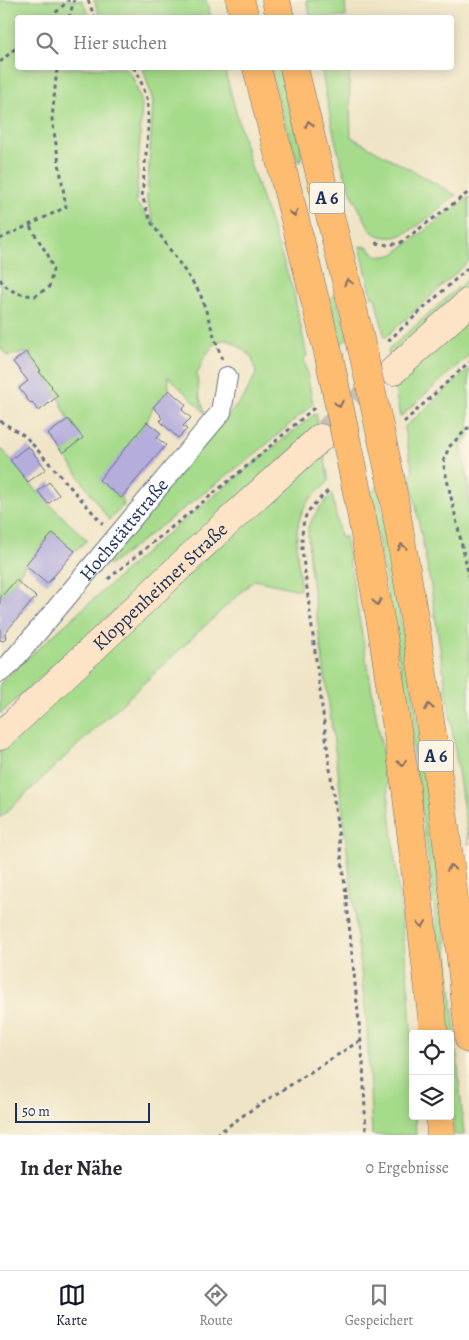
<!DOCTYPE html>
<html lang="de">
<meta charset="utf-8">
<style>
:root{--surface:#fff;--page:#f7f7f7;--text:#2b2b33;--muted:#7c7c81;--line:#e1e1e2;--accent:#111827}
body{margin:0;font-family:Alegreya,serif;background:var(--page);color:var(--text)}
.controls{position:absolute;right:15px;bottom:15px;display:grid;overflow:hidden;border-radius:5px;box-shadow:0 2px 12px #0003}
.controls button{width:45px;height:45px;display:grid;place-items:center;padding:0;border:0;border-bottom:1px solid var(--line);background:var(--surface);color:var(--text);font:25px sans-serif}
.scale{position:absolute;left:15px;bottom:12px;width:135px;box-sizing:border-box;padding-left:5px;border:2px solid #1b2f5e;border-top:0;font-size:14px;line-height:18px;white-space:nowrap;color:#1b2f5e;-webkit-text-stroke:4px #fcf5e5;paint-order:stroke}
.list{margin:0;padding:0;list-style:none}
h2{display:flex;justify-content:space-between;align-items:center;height:65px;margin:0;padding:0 20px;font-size:21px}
h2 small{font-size:16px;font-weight:400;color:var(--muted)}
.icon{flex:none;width:28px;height:28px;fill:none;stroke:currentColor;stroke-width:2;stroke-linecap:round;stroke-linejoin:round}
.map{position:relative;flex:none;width:469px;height:1135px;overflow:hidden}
.search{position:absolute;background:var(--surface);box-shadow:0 2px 12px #0003;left:15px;right:15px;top:15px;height:55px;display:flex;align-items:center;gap:12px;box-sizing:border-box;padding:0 18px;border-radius:5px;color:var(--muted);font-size:19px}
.sheet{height:135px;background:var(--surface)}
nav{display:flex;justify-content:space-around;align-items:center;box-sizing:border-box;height:70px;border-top:1px solid var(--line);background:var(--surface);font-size:14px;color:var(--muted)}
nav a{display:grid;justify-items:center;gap:2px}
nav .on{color:var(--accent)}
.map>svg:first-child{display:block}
.green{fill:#a6db8b;stroke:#608574}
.building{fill:#b5addb}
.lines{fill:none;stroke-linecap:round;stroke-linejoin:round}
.secondary-tunnel{stroke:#c5c0b0;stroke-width:28;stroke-dasharray:28 14;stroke-linecap:butt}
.street-casing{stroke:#656e82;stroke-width:22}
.secondary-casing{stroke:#656e82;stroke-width:29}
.highway-casing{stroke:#656e82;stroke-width:29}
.path{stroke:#656e82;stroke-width:3;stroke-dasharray:4 4;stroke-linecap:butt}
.street{stroke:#fff;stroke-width:20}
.secondary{stroke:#fee4c6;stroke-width:28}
.highway{stroke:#fdbc70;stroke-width:28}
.highway-bridge-casing{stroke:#656e82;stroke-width:29;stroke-linecap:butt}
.highway-bridge{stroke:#fdbc70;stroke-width:28}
.oneway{stroke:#816e66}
.labels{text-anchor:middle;stroke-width:4;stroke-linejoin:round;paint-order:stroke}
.shield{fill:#fcf5e5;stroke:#5e6a86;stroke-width:1}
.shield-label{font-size:18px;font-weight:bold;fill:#1b2f5e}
.street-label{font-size:19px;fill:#1b2f5e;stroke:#fcf5e5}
</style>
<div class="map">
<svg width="469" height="1135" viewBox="0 0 469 1135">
<rect width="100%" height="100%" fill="#fcf5e5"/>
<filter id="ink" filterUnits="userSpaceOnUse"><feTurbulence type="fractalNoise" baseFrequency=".02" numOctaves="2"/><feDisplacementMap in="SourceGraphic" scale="10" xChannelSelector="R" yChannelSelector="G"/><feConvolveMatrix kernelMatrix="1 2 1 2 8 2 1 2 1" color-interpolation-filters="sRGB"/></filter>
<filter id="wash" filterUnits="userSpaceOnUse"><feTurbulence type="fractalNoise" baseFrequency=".0096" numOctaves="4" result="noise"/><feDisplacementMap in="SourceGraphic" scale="20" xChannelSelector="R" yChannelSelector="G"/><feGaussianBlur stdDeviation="1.12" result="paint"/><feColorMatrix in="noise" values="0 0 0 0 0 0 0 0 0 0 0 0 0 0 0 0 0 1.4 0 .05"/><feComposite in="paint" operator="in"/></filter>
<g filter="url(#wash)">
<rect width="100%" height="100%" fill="#efe4c5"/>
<path class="green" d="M0,0H82L90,17L18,18V68H125L132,75L142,103L136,203L154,223L147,200L153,101L143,68H224L250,163L293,290L307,356L304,358L313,404L260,450L110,565L102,562L244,397L256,374L252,357L237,345L228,340H222L212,347L203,359L197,375L199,395L205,413L168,376L169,390L153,407L147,422L100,480L121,498L124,505L109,520L63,453L82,437L68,419L58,396L51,387L52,386L26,352L8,356L0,347Z
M94,0H206L211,17H100Z
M306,0H345L346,17H311Z
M270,68H281L301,148L302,161H298L285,123Z
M321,68H349L351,137L456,195C442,206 409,237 393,237C387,238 379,236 374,233C370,231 368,225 366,221C338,175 331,119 321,68Z
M469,197V261L385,338L375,297H372L360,246L368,247C375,257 383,258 394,254Z
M469,278V288L390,359L388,350Z
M335,294L348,338L339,346L331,298Z
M469,316V355L400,417L394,384Z
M469,369V438L461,446L469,484V845L431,587L410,474L413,473L404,428Z
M316,413L318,425C214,523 106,617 0,714V683L162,538Z
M323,449L329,481C322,488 313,495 307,503C289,530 300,560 300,590L254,580L0,818V748Z
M0,450H3C28,484 57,512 87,540L75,551L53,533L25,565L16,580L0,598Z
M378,486L421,740L449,966L464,1135H454L450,1080V1034H447L432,886L404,687L370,493Z
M332,494L340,537H345L386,772L409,994L413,1067V1116H415L416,1135H372L367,1024L338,771L309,560L308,527L317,511Z"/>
<g id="blocks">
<path class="building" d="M26,352L41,371L39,372L52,386L51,387L58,396L39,411L32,402L30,403L19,388L28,381L13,362Z
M169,390L186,405L182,410L191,418L183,426L187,429L178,438L160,421L162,418L160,416L161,415L153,407Z
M68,419L83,438L63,453L48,434Z
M147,422L161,433L157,438L166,445L121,498L99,480Z
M28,446L46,469L28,482L10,460Z
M49,482L59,495L48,504L38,491Z
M53,533L75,551L47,584L25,565Z
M16,580L36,597L5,633L6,639L3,641L0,640V598Z"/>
</g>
</g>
<g filter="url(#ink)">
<use href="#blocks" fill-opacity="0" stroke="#656e82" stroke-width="1"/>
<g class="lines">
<path class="secondary-tunnel" d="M327,432L388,377"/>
<g class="street-casing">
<g id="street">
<path id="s1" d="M0,672L8,666L38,631L221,412L227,377"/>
</g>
</g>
<g class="secondary-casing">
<g id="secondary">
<path d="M393,371L469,302"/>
<path id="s2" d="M0,736L205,543L320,438"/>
</g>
</g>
<g class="highway-casing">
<path id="highway" d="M240,0L245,18
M276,0L280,18
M257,68L329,356
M294,68L358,330
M390,476C423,663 452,850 469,1039
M359,502L382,629L406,788L434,1034
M440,1116L441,1135"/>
</g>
<path class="path" d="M88,0L95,18
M50,18L69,0
M69,18L74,0
M0,62L18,46
M133,68L137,71L148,101V132L142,196L151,222L200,293L222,360
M0,239L66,207L52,119L57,68
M376,243L388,245L400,243L469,192
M0,279C8,292 21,295 35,296L49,287L53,270L48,255L29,225
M388,341L469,267
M0,421L25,436L103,524
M404,422L469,362
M469,427L449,447L443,462L469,576
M328,491C303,514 302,516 302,550L346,894L363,1063L366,1135
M108,579L252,462L315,407
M216,1135L248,1112L361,1040"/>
<use href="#street" class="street"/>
<use href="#secondary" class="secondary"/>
<use href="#highway" class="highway"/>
<g class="highway-bridge-casing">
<path id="highway-bridge" d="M358,330L390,476
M329,356L359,502"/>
</g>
<use href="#highway-bridge" class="highway-bridge"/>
</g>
<defs><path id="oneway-chevron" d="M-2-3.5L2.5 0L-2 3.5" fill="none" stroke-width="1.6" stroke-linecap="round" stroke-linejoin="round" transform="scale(1.25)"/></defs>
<g class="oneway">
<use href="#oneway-chevron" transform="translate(309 124) rotate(-104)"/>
<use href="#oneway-chevron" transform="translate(294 213) rotate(76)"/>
<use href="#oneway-chevron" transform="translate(348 282) rotate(-103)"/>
<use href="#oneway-chevron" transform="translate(339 404) rotate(78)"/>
<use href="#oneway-chevron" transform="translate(402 547) rotate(-100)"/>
<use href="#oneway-chevron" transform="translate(377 602) rotate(80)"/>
<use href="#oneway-chevron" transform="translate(429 707) rotate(-99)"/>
<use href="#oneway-chevron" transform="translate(402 763) rotate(81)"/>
<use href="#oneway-chevron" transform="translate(451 868) rotate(-97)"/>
<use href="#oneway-chevron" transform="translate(422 924) rotate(84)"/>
</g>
</g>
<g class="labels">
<g class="shield">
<rect x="309.5" y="182.5" width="35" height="31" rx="4"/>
<rect x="418.5" y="740.5" width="35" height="31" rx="4"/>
</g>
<g class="shield-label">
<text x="327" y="204">A 6</text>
<text x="436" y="762">A 6</text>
</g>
<g class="street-label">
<text dy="7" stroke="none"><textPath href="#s1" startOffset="189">Hochstättstraße</textPath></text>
<text dy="7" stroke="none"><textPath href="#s2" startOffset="219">Kloppenheimer Straße</textPath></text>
</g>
</g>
</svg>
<div class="controls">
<button><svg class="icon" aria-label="locate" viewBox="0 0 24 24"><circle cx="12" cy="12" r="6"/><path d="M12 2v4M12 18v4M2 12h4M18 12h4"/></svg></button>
<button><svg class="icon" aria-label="layers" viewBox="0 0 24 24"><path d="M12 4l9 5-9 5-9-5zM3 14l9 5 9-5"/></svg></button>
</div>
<div class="scale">50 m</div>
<div class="search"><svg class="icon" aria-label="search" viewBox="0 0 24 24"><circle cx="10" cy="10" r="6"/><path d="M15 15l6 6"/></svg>Hier suchen</div>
</div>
<section class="sheet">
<h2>In der Nähe<small>0 Ergebnisse</small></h2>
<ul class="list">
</ul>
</section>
<nav>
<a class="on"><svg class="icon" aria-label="map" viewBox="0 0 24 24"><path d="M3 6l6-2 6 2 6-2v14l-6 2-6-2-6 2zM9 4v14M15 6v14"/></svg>Karte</a>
<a><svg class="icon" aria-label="directions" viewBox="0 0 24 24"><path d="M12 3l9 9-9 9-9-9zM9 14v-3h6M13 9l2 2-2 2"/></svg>Route</a>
<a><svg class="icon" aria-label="saved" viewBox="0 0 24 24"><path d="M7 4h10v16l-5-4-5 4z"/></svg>Gespeichert</a>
</nav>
